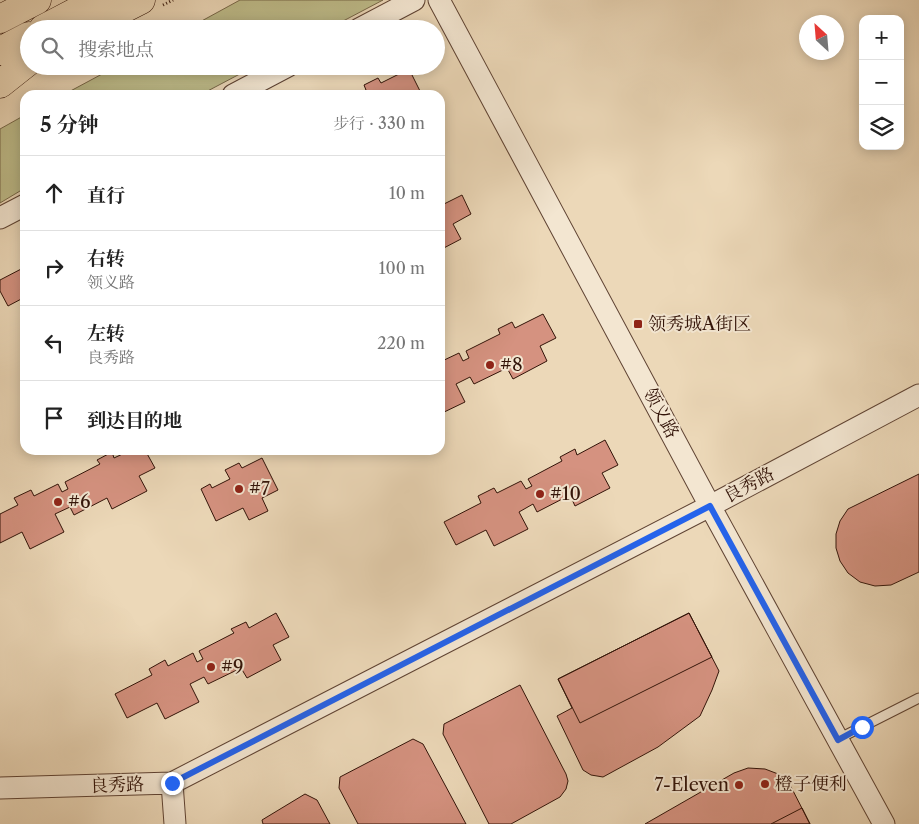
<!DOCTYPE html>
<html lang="zh">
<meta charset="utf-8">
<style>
:root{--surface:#fff;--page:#f6f6f6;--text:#222;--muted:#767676;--line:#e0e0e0}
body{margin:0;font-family:"Libre Caslon Text","Noto Serif SC",serif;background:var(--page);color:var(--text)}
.controls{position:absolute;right:15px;top:15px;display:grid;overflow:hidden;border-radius:10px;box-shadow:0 2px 12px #0003}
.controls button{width:45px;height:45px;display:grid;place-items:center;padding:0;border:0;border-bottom:1px solid var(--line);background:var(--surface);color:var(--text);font:25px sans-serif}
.compass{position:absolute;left:799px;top:15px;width:45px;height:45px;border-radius:50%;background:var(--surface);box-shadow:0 2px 12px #0003;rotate:334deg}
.stop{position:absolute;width:15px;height:15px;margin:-11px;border:4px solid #2563eb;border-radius:50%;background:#fff}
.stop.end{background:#2563eb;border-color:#fff;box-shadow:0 1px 5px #0008}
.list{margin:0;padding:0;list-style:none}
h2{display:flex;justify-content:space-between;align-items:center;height:65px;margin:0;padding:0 20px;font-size:21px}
h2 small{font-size:16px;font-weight:400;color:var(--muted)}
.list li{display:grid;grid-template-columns:32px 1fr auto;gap:15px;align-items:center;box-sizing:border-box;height:75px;padding:0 20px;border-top:1px solid var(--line)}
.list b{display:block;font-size:19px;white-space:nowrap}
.list p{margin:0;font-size:16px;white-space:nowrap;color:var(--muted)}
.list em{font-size:16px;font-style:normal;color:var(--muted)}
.icon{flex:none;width:28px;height:28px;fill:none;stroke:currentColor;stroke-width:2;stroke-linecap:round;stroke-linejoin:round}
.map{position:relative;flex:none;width:919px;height:824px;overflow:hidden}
.search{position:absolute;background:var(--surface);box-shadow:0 2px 12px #0003;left:20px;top:20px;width:425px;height:55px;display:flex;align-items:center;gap:12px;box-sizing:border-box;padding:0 18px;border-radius:28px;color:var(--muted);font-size:19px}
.panel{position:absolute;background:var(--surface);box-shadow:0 2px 12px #0003;left:20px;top:90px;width:425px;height:365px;border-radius:15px}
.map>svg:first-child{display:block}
.green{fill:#bebc8a;stroke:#786849}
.building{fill:#d59280;stroke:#321308}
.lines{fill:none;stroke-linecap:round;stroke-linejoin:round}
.service-casing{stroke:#604434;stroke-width:11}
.tertiary-casing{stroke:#604434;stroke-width:23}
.trunk-casing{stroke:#321308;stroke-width:29}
.path{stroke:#321308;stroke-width:3;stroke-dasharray:1 2.5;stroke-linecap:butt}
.service{stroke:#f3e6d1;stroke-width:9}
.tertiary{stroke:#f3e6d1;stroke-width:21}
.trunk{stroke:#ecd8b8;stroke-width:28}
.route{stroke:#2563eb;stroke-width:6}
.poi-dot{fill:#8f2418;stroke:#f3e6d1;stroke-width:2}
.labels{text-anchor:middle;stroke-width:4;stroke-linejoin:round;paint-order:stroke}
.poi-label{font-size:18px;fill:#321308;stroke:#f3e6d1;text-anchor:start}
.street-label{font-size:18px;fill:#321308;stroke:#f3e6d1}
</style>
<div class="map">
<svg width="919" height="824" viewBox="0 0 919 824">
<rect width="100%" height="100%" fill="#ecd8b8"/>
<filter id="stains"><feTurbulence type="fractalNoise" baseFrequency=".004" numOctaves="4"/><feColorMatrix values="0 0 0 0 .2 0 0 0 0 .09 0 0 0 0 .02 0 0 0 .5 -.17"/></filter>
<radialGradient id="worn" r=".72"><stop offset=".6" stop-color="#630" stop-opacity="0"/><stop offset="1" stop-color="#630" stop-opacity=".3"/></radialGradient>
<path class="green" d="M240,0H383L328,29H187Z
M117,66H255L200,95H63Z
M25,115V188L0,203V129Z"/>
<path class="building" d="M409,69L421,93L418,95H356L366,90L364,85L378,78L381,83Z
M462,195L471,214L453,224L461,239L440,250V206Z
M25,267V297L8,306L0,291V280Z
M543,314L556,338L540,346L547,361L513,379L507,368L474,384L470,377L456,384L465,402L440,414V362L459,353L463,361L469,358L466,351L500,334L498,329L512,322L515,328Z
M605,440L618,465L602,473L610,488L575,506L570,495L537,512L533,504L519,512L528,529L494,546L486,530L456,545L444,522L481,503L478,496L494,488L497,493L521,481L526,489L532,486L528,479L562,461L560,457L575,449L577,455Z
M131,450H145L155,468L139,476L147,491L112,509L107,498L74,515L70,507L55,514L64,532L30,549L22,532L0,543V514L18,505L14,498L31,490L34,496L58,484L62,492L68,489L65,482L100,464L97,460L112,452L114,458Z
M262,458L278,490L262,498L268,511L249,520L243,508L216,521L201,489L210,484L212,488L230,479L225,470L239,463L242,468Z
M919,474V572L891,585L875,586L860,582L848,573L840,561L836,548V534L840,521L848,509Z
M276,613L289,637L273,645L281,660L247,678L241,668L208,684L204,677L190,684L199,702L165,719L157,703L127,718L115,694L152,675L149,669L165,660L168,666L193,653L197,662L203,659L199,651L234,633L231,629L246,622L249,628Z
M689,613L719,671L712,690L700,716L658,747L603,777L591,775L583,770L557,716L572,708L558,679Z
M689,613L712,657L580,723L558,679Z
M520,685L566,774L568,781L566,789L560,797L511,824H489L443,734L444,724Z
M413,739L423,744L466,824H358L339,788L340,777Z
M748,768L765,769L786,777L810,824H645L734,773Z
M305,794L317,800L330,824H263L262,820Z
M802,808L810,824H771Z"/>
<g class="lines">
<g class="service-casing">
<path id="service" d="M838,739L919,698"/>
</g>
<g class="tertiary-casing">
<path id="tertiary" d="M439,0L710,506L884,824
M359,29L414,0
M233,95L288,66
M0,218L25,205
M172,783L175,824
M0,788L172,783L710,506L919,395"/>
</g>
<g class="trunk-casing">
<path id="trunk" d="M0,19L37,0
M43,29L98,0
M84,29L141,0
M0,51L29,36
M0,84L29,61"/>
</g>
<path class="path" d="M163,5L173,0"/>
<use href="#service" class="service"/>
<use href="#tertiary" class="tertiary"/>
<use href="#trunk" class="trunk"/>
</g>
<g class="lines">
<path class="route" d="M172,783L710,506L838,740L862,727"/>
</g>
<g class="poi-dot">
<rect x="633" y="319" width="10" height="10" rx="2.5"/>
<circle cx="490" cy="365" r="5"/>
<circle cx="239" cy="489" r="5"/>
<circle cx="540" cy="494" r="5"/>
<circle cx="58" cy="502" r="5"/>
<circle cx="211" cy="667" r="5"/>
<circle cx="765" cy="784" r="5"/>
<circle cx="739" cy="785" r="5"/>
</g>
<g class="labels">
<g class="poi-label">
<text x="648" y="330">领秀城A街区</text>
<text x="500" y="371">#8</text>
<text x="249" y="495">#7</text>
<text x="550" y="500">#10</text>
<text x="68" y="508">#6</text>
<text x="221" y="673">#9</text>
<text x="775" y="790">橙子便利</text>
<text x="729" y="791" text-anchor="end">7-Eleven</text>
</g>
<g class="street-label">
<text transform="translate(661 413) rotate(62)" y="6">领义路</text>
<text transform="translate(749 485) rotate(-28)" y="6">良秀路</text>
<text transform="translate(117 785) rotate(-2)" y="6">良秀路</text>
</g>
</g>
<rect width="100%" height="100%" filter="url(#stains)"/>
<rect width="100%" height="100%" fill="url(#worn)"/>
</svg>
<div class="controls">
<button>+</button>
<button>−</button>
<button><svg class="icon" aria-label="layers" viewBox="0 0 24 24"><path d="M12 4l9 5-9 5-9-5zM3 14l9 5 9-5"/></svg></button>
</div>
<svg class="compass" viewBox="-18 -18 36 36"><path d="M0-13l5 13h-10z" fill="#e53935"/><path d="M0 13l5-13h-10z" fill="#767676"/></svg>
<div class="stop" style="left:862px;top:727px"></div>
<div class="stop end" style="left:172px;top:783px"></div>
<div class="search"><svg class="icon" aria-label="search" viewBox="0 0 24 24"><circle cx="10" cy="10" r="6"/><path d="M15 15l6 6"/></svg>搜索地点</div>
<section class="panel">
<h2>5 分钟<small>步行 · 330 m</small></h2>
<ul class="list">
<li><svg class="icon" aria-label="ahead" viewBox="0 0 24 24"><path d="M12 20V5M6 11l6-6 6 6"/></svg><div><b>直行</b></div><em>10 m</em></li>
<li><svg class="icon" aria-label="right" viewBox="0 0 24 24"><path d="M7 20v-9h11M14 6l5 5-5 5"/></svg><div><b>右转</b><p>领义路</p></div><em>100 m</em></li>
<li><svg class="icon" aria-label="left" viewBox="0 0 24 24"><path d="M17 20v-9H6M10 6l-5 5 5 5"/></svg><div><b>左转</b><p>良秀路</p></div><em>220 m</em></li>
<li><svg class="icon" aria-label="arrive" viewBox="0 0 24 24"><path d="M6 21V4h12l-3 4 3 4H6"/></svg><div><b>到达目的地</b></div></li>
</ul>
</section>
</div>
